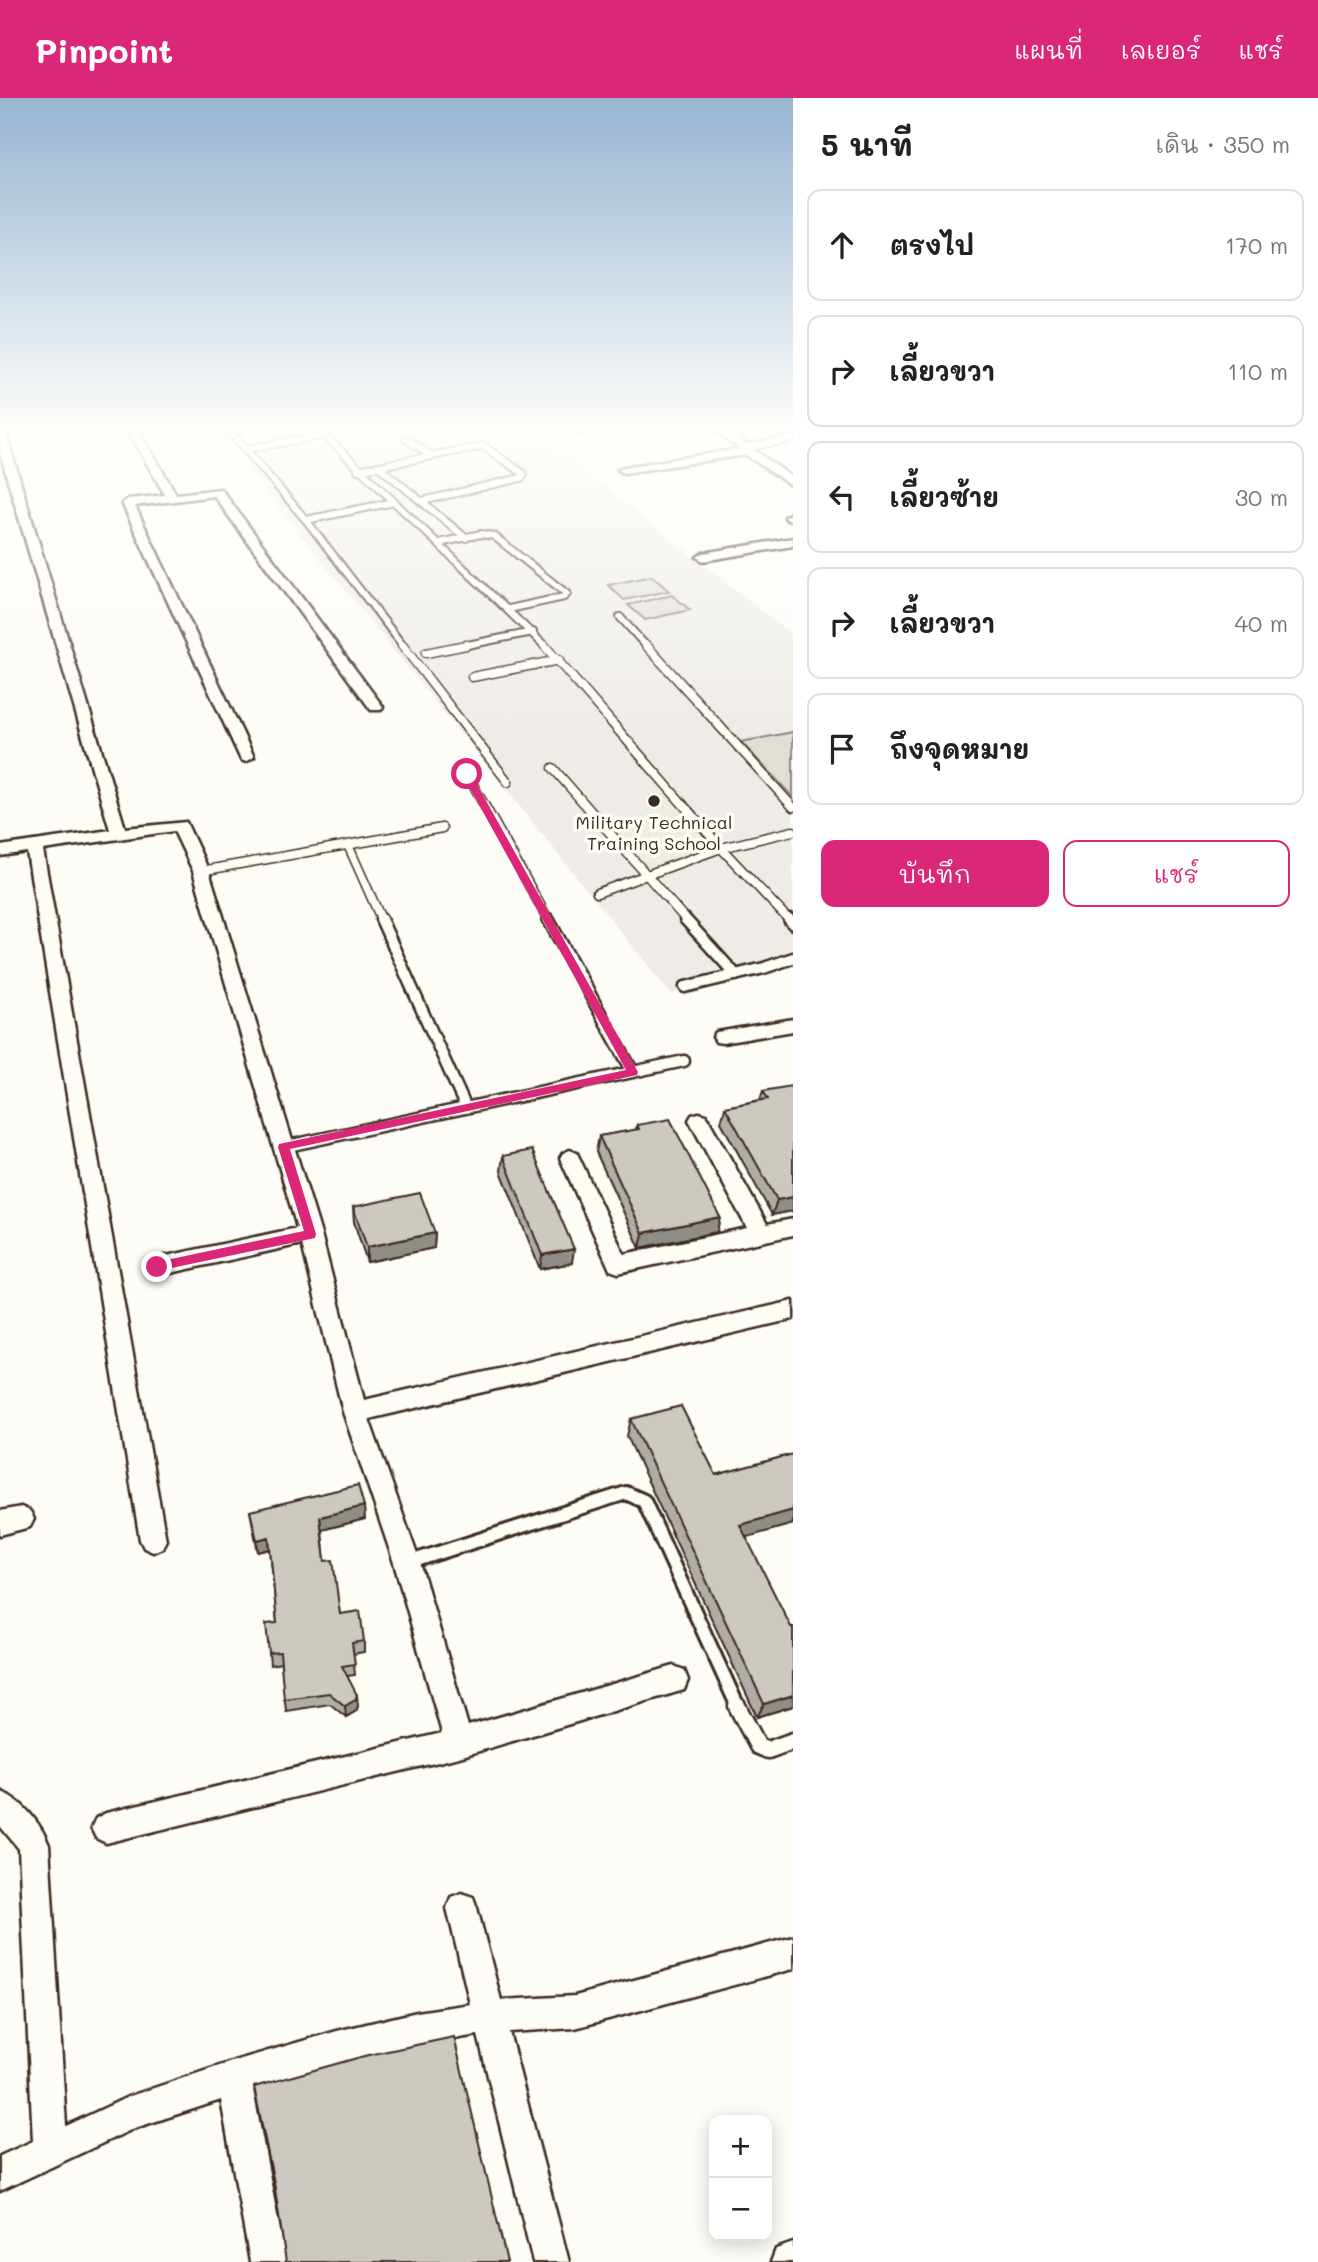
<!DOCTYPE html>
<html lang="th">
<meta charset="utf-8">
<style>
:root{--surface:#fff;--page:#f2f2f2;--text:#222;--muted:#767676;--line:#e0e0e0;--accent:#db2777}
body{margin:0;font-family:Mali,"Playpen Sans Thai",sans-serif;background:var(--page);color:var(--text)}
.controls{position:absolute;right:21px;bottom:21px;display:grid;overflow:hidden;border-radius:14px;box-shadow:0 4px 18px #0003}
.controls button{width:63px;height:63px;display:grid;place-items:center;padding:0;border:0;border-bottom:2px solid var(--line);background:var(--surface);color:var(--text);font:35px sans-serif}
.stop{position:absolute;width:21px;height:21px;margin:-16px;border:5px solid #db2777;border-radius:50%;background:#fff}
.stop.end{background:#db2777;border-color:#fff;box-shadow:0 2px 7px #0008}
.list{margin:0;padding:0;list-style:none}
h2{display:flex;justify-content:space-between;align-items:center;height:91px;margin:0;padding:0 28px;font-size:30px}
h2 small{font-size:23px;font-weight:400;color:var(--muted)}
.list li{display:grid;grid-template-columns:46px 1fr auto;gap:21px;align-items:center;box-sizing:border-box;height:112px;margin:0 14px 14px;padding:0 14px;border:2px solid var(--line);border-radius:14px}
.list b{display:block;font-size:26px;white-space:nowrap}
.list em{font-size:23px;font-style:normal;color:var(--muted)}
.actions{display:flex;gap:14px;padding:21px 28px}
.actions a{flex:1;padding:16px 0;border:2px solid var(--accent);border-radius:14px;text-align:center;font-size:24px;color:var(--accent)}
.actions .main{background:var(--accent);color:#fff}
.icon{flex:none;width:38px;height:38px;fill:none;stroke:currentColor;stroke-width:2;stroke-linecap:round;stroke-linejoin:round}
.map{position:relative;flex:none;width:793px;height:2164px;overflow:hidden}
header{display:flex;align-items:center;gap:42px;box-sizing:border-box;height:98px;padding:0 35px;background:var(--accent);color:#fff}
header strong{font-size:33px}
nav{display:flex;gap:38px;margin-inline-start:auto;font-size:24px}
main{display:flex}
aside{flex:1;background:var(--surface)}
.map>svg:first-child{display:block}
.built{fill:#efece7}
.green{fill:#e1ded7;stroke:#8e847a;stroke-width:2}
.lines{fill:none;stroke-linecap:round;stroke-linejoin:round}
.service-far4-casing{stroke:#3b2a1e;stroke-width:10}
.service-far3-casing{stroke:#3b2a1e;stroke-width:11}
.service-far2-casing{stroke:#3b2a1e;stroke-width:15}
.service-far1-casing{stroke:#3b2a1e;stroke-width:18}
.service-casing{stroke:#3b2a1e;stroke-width:21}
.minor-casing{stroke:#3b2a1e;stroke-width:5}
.service-far4{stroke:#fdfcf7;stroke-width:6}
.service-far3{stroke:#fdfcf7;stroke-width:8}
.service-far2{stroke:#fdfcf7;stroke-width:10}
.service-far1{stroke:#fdfcf7;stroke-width:12}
.service{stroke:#fdfcf7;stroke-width:16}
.minor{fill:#fdfcf7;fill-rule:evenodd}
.wall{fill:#b0aca7;stroke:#3b2a1e;stroke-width:2}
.shaded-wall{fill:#908c88;stroke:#3b2a1e;stroke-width:2}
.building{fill:#cdc8c2;stroke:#3b2a1e;stroke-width:2}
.route{fill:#db2777}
.poi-dot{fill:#3b2a1e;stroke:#fdfcf7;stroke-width:2.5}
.labels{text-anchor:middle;stroke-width:7;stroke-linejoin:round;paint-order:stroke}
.far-poi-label{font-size:18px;fill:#3b2a1e;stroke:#fdfcf7}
</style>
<header>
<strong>Pinpoint</strong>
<nav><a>แผนที่</a><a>เลเยอร์</a><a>แชร์</a></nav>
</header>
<main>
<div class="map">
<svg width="793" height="2164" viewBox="0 0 793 2164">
<rect width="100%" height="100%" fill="#fdfcf7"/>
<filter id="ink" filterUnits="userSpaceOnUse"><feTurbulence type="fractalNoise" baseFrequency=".0143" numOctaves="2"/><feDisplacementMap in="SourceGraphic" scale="14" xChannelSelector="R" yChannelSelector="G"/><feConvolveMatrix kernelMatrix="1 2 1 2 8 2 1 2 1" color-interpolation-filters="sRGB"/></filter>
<g filter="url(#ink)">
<path class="built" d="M215,331H532L793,538V868L671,896Z"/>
<path class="green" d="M652,478L669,493L624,502L608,487Z
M672,497L690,512L645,522L628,507Z
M793,634V699L741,644Z"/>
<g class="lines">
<g class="service-far4-casing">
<path id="service-far4" d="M228,331L306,422L404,549
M318,331L546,549
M406,341L431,357
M744,350L793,341
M246,351L324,337
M378,368L466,440
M358,372L483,348L524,376L521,380L422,403
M306,422L394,404
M439,445L481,436L494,438L567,496L564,499L509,511
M620,519L647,549
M457,549L533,534"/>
</g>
<g class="service-far3-casing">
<path id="service-far3" d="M402,547L508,684
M544,547L721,750L790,823
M646,547L793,709
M426,555L466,547
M472,579L559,562
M553,670L687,823
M467,676L549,823
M348,747L382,823
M201,773L442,730
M597,795L721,750L793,733"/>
</g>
<g class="service-far2-casing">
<path id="service-far2" d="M381,821L466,1010
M548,821L633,974
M685,821L736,877
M789,821L793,826
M685,889L764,870L793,860
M283,1049L684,963"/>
</g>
<g class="service-far1-casing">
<path id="service-far1" d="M407,1465L626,1395L644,1403L738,1609"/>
</g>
<g class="service-casing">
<path id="service" d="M737,1608L758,1648L768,1652L793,1643"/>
</g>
<g class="minor-casing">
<path id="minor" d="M127,331H138L176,396L221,391L381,606L383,609L381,612H371L214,398L135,408L254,659L246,664L241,662L122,405L128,401L165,397Z
M575,331H605L579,336L575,335Z
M713,331H762L734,337L793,380V389L746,357L624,375L618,372L624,369L739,351Z
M0,333L6,336L125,730L186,724L209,773L321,1136L364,1302L793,1203V1221L369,1321L420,1465L468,1628L674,1568L684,1572L688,1582L684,1592L459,1659L106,1745L96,1740L91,1730L96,1720L106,1715L442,1635L394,1465L343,1314L302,1146L157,1178L149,1175L146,1169L149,1163L157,1160L297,1130L193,773L174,733L43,752L166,1442L162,1450L153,1454L144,1450L140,1442L27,754L0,758V748L110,732L0,355Z
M791,415L793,423L787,422L785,419Z
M793,440V448L703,463L697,459L703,455Z
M793,921V933L723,945L716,944L713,939L716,934L723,933Z
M699,1015L706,1017L767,1126L793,1121V1137L618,1175L610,1172L560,1060L563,1055L570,1052L577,1055L624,1156L747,1130L689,1022L692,1017Z
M21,1409L30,1413L34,1421L30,1429L0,1437V1413Z
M0,1693C23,1703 40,1724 49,1747L66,2028L130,1998L234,1963L337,1933L417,1914L470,1906L447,1810L451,1799L462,1795L473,1799L477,1810L501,1902L575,1898L793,1839V1871L575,1930L509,1934L569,2164H533L478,1937C400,1949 327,1968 253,1992L286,2164H250L221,2002L135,2030L0,2093V2058L33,2043L19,1751L0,1728Z
M793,2145V2164H771L776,2151Z"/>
</g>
<use href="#service-far4" class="service-far4"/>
<use href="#service-far3" class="service-far3"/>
<use href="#service-far2" class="service-far2"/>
<use href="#service-far1" class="service-far1"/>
<use href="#service" class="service"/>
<use href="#minor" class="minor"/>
</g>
<path class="wall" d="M793,991V1113L772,1117L721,1024L725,1009L760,1002L763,993Z
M637,1027L717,1134L640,1150L596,1054L599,1038L636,1032Z
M503,1058L572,1165L540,1171L501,1073Z
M353,1109L435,1135L434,1150L367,1164L354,1124Z
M631,1321L716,1377L793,1356V1426L746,1439L793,1608L757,1619L627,1338Z
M250,1413L365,1421L322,1432L325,1463L340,1516L364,1543V1554L353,1556L355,1577L347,1578L358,1608L356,1613L346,1619L330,1606L286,1613L281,1565L270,1567L269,1555L277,1525L270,1451L258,1454Z"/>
<path class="shaded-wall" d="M793,1099V1113L772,1117L777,1102Z
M720,1119L717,1134L640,1150L643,1135Z
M435,1135L434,1150L367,1164V1149Z
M574,1151L572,1165L540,1171L542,1157Z
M364,1408L365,1421L321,1432L320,1419Z
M793,1412V1426L734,1443L740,1427Z
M269,1439L270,1451L258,1454L257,1442Z
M357,1597L358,1608L356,1613L346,1619L345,1608Z
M793,1597V1608L757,1619L764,1606Z"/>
<path class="building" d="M791,988L793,991V1099L777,1102L725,1009L768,1001L763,993Z
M670,1021L720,1119L643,1135L599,1038L639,1031L637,1027Z
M532,1052L574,1151L542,1157L503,1058Z
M420,1095L435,1135L367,1149L353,1109Z
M681,1308L716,1377L793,1356V1412L740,1427L791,1529H793V1597L764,1606L631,1321Z
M358,1387L364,1408L320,1419L325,1463L333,1462L340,1516L360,1513L364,1543L352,1545L355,1566L342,1568L357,1597L355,1602L345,1608L329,1595L284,1601L280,1554L269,1555L266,1526L277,1525L269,1439L257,1442L250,1413Z
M454,1939L507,2164H286L274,2085L254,1989L364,1958Z"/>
</g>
<linearGradient id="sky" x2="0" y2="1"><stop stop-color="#96b4d0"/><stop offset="0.52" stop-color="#fefefb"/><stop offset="1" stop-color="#fefefb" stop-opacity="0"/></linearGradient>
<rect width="793" height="634" fill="url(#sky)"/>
<path class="route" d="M467,673L471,676L638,974L637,977L290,1051L316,1136L315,1140L157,1173L153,1172V1165L157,1164L304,1133L278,1049L279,1046L626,972L462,676Z"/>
<circle class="poi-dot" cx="654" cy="703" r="7"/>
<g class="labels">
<g class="far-poi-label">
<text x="654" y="731">Military Technical<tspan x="654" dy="21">Training School</tspan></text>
</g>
</g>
</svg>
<div class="controls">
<button>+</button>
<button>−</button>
</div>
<div class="stop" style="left:467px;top:676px"></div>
<div class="stop end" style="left:157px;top:1169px"></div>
</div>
<aside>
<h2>5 นาที<small>เดิน · 350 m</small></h2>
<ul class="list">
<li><svg class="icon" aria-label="ahead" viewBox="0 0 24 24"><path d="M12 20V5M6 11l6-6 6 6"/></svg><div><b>ตรงไป</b></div><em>170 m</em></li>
<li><svg class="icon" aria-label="right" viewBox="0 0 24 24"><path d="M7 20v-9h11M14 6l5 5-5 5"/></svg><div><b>เลี้ยวขวา</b></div><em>110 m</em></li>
<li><svg class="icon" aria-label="left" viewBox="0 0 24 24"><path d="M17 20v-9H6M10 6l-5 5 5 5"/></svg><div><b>เลี้ยวซ้าย</b></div><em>30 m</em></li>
<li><svg class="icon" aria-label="right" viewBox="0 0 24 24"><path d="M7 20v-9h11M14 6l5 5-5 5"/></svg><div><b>เลี้ยวขวา</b></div><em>40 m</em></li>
<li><svg class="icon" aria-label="arrive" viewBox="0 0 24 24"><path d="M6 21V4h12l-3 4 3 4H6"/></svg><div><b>ถึงจุดหมาย</b></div></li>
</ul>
<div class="actions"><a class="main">บันทึก</a><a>แชร์</a></div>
</aside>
</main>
